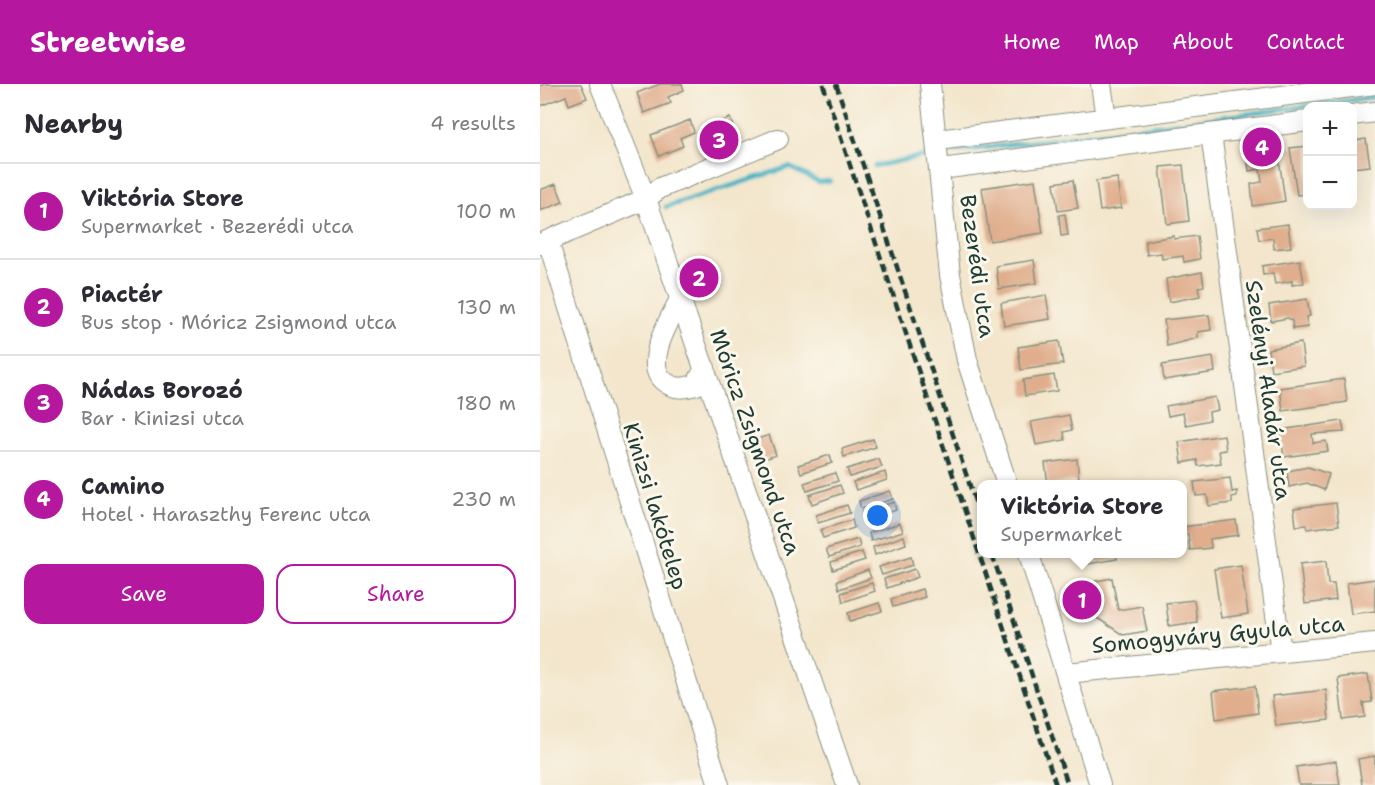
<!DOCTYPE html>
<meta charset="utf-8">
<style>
:root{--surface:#fff;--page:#f2f2f3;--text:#2b2b33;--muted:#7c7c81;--line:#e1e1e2;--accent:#b5179e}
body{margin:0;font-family:"Shantell Sans",sans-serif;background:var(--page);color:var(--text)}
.controls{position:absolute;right:18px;top:18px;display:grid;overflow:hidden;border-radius:12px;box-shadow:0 6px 24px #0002}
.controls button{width:54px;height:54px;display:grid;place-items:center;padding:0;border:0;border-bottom:2px solid var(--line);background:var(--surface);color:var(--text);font:30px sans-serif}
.you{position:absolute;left:338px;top:432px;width:21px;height:21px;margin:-15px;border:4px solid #fff;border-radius:50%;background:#1a73e8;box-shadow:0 0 0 9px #1a73e833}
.badge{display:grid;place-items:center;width:39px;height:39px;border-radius:50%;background:var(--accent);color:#fff;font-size:20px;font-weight:700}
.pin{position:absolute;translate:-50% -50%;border:3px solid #fff;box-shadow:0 2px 6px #0006}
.popup{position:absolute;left:437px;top:396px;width:210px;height:78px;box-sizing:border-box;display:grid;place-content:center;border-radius:12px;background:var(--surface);filter:drop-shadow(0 2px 4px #0005);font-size:20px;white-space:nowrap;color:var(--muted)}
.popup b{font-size:22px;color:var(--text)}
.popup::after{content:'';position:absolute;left:50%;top:100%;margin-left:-12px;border:12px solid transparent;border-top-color:var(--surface)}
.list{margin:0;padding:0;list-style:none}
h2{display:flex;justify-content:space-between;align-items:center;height:78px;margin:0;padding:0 24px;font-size:26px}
h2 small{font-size:20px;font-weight:400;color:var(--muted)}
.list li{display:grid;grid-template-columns:39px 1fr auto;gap:18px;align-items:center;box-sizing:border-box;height:96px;padding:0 24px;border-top:2px solid var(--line)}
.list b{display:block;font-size:22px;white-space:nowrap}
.list p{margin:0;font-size:20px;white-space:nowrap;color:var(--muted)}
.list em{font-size:20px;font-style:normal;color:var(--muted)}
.actions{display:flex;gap:12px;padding:18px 24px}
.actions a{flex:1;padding:14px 0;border:2px solid var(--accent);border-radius:18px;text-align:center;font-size:21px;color:var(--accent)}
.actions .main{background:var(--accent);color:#fff}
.map{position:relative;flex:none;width:835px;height:701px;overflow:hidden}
header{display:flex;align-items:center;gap:36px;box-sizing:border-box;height:84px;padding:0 30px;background:var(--accent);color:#fff}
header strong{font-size:28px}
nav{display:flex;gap:33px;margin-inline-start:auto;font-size:21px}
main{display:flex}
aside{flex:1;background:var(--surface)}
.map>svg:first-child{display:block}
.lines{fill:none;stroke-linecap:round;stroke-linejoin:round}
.stream{stroke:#46b2c4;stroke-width:4.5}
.building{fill:#e0ae8d}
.minor-casing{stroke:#899280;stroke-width:22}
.minor{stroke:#fff;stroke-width:20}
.rail{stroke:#1f3d34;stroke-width:4.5;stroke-dasharray:9 4.5;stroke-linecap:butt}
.labels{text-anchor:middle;stroke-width:6;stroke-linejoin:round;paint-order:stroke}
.street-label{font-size:22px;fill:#1f3d34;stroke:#fbf7ec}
</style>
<header>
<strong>Streetwise</strong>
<nav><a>Home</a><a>Map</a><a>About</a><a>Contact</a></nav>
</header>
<main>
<aside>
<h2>Nearby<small>4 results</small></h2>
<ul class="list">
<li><span class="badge">1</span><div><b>Viktória Store</b><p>Supermarket · Bezerédi utca</p></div><em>100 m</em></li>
<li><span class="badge">2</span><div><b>Piactér</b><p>Bus stop · Móricz Zsigmond utca</p></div><em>130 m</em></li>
<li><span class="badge">3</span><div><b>Nádas Borozó</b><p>Bar · Kinizsi utca</p></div><em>180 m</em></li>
<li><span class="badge">4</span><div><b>Camino</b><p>Hotel · Haraszthy Ferenc utca</p></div><em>230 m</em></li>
</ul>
<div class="actions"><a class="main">Save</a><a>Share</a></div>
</aside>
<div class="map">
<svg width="835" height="701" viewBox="0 0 835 701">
<rect width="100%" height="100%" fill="#fbf7ec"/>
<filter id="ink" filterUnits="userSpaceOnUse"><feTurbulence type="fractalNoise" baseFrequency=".0167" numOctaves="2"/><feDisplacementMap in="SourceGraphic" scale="12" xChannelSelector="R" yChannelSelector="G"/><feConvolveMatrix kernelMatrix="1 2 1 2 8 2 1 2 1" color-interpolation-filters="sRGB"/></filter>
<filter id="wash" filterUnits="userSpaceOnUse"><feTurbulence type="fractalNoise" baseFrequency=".008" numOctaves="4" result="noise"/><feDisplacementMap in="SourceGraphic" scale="24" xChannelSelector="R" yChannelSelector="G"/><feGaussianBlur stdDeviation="1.35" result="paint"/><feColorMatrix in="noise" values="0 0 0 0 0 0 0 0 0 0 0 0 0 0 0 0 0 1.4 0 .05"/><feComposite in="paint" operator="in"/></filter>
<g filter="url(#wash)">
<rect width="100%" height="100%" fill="#f3e6cc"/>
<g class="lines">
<path class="stream" d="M412,68L835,13
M335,82L388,71
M126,123L249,83L279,98L290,97"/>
</g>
<g id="blocks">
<path class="building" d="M5,0H41L47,14L29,21L26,12L0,22V2Z
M120,0H142L144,6L128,13L131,19L104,29L97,9Z
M190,34L197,54L176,62L168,43Z
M150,36L154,48L140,54L143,62L119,72L111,51Z
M826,55L830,82L812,84V57Z
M768,62V110L757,111L750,64Z
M738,67L745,117L713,122L711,100L722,98L720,85L709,87L707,71Z
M643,81L649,137L627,140L620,83Z
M577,94L581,124L560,127L556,97Z
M495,96L503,149L450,157L442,104Z
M533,96L538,124L518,127L514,99Z
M16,100L23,118L0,127V106Z
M525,130L528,151L521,152L519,131Z
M748,140L751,163L734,165L733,154L719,156L717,144Z
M634,152V155L657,152L660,175L644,178L643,172L622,175L621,169L607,171L605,157Z
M494,176L497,199L459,205L456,182Z
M760,176L764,199L752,201V197L735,200L733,189L723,191L722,182Z
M662,188L664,202L658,203L660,212L629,218L626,195Z
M506,211L510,235L464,242L461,219Z
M767,215L770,232L766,233L768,243L753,245L752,237L748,234L731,237L729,221Z
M669,231L671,246L658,248V254L627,262L624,236Z
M519,257L523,280L481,286L478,263Z
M761,259L764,282L731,287L728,265Z
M673,273L675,288L624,296L622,281Z
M514,291L517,307L485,312L483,296Z
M804,295L807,318L743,327L740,304Z
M675,313L678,326L669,328L670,336L646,341L643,329L628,332L626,322Z
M529,331L532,346L524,348L525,356L496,361L491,338Z
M802,337L804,348L772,350L773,359L786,357L788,367L744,373L740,346Z
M229,351L236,371L222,376L215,356Z
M684,351L686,366L679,367L681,379L658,382L657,376L642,379L639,358Z
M333,355L336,363L304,373L302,365Z
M290,371L292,379L261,389L258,381Z
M339,375L342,383L310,393L307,385Z
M537,375L539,396L508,400L505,379Z
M768,383L789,390L784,406L767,399L749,403L747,387Z
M345,388L347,396L316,406L313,398Z
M295,389L298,397L267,407L264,399Z
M690,394L692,408L697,407V412L692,413V419L669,422L667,411L656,412L654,398Z
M300,401L303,409L272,420L269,411Z
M350,407L353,415L321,425L319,417Z
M354,418L356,426L325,436L322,428Z
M796,419L799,441L767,445V441L756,442L754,424Z
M307,421L310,429L278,439L276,431Z
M312,436L314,444L283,454L280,446Z
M696,436L698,451L670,455L671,464L650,466L648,450H642V443Z
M360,439L363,447L331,457L329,449Z
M364,452L366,460L335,471L333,463Z
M318,455L320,463L289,473L286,465Z
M322,468L325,476L293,486L291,478Z
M541,470H576L577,475L543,481Z
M371,473L373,481L342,491L339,483Z
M786,477L788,500H794L796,516L765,520L760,480Z
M701,481L708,530L681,534L674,485Z
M375,485L378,493L347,504L344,495Z
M328,486L331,494L299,505L297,497Z
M572,494L578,526L602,522L607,547L583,551L545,526L540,500Z
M835,495V527L811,530L807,499Z
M332,499L335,507L303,518L301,509Z
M382,505L385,513L353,523L351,515Z
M654,516L657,538L629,542L626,519Z
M339,519L342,527L310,537L308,529Z
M828,590L832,618L823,619L825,633L803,636L798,594Z
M715,602L718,629L676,635L673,607Z
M786,606L789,636L736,642L732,612Z
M835,672V701H822L818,675Z
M796,677L800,701H759L756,683Z"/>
</g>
</g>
<g filter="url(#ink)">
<use href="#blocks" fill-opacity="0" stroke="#899280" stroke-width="1.5"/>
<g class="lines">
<g class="minor-casing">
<path id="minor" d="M60,0L106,115L307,701
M390,0L410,191L427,276L467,400
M561,0L566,34
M812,31L835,28
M671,50L741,568
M398,56L835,0
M401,85L768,37
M8,157L179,701
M0,160L106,115L120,104L238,55
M140,215C131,234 101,281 125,298C135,306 144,304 156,301L165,284
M489,470L560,701
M526,589L835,559"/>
</g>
<use href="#minor" class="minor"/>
<path class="rail" d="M283,0L516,701
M296,0L442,438
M452,470L528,701"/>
</g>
</g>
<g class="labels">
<g class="street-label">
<text transform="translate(438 182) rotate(82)" y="8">Bezerédi utca</text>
<text transform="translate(729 306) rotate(82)" y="8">Szelényi Aladár utca</text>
<text transform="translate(216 358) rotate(71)" y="8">Móricz Zsigmond utca</text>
<text transform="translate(116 422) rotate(73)" y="8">Kinizsi lakótelep</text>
<text transform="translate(678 550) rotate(-5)" y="8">Somogyváry Gyula utca</text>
</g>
</g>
</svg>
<div class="controls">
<button>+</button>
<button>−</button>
</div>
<div class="you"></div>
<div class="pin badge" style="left:542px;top:516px">1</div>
<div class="popup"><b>Viktória Store</b>Supermarket</div>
<div class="pin badge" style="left:159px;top:194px">2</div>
<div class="pin badge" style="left:179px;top:56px">3</div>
<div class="pin badge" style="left:722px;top:63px">4</div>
</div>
</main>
